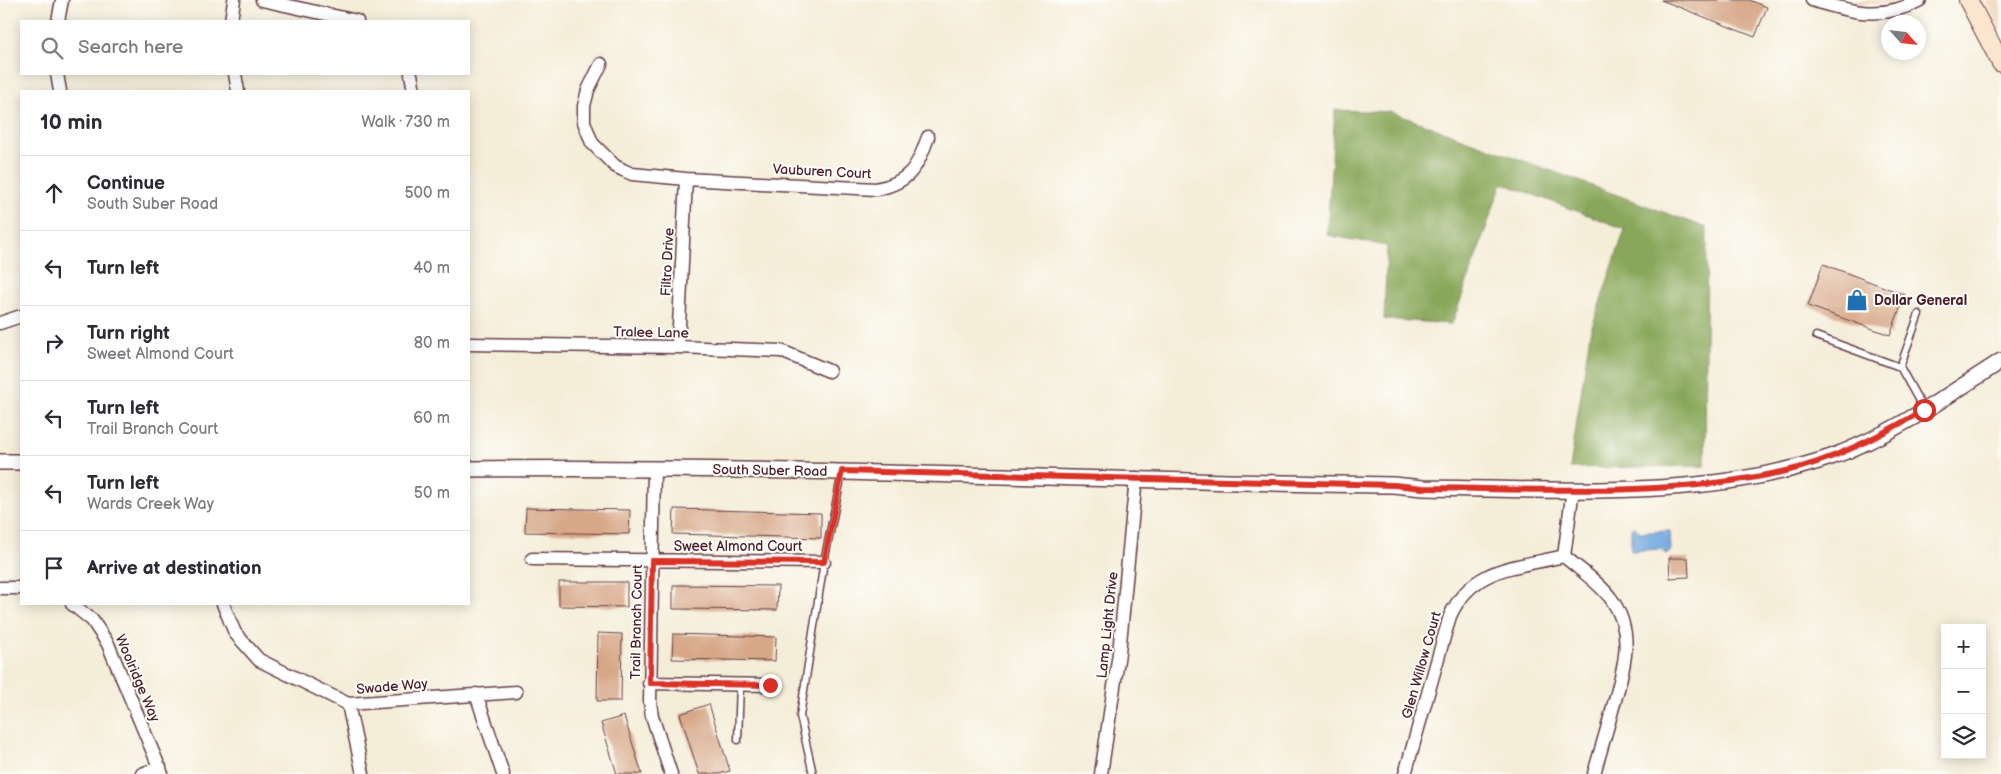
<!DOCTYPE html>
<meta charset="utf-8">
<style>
:root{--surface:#fff;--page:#f7f7f7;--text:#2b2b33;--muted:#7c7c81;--line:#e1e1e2}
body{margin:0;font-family:"Balsamiq Sans",sans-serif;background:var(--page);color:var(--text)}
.controls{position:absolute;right:15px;bottom:15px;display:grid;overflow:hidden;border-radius:0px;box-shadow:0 2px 12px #0003}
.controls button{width:45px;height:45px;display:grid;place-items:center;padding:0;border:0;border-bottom:1px solid var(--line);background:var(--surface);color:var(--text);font:25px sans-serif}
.compass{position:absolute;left:1881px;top:15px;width:45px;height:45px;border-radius:50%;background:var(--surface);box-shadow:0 2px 12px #0003;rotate:117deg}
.stop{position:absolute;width:15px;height:15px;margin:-11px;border:4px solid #d93025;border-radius:50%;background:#fff}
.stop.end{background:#d93025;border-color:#fff;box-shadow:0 1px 5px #0008}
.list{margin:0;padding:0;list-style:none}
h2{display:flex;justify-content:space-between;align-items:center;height:65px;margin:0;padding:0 20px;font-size:21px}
h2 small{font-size:16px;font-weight:400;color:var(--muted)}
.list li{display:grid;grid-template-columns:32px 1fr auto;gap:15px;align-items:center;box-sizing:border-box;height:75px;padding:0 20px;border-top:1px solid var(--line)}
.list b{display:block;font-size:19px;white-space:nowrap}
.list p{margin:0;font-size:16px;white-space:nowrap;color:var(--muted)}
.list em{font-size:16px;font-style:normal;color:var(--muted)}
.icon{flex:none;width:28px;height:28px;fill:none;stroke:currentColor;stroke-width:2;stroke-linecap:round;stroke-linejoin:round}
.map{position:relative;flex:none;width:2001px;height:774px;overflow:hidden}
.search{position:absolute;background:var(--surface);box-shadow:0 2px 12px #0003;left:20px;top:20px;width:450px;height:55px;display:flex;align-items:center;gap:12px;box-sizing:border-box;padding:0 18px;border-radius:0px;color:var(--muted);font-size:19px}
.panel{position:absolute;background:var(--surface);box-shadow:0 2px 12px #0003;left:20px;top:90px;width:450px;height:515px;border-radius:0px}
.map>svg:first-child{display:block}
.built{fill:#f1d5bd}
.forest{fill:#89a75a;stroke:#6a6342}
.water{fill:#70a7de;stroke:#5d6384}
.building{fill:#d7a788}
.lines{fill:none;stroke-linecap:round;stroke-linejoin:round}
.service-casing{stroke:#643e45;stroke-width:9}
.minor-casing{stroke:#643e45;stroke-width:15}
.tertiary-casing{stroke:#643e45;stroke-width:18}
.secondary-casing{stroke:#643e45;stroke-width:20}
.service{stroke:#fff;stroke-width:6}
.minor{stroke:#fff;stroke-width:12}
.tertiary{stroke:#fff;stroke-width:15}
.secondary{stroke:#fce5cf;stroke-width:18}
.route{stroke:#d93025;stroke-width:6}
.labels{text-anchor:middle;stroke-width:4;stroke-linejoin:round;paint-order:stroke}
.street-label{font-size:14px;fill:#4a1f2b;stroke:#fdfcf7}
.poi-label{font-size:14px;font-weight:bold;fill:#4a1f2b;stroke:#fdfcf7;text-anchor:start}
</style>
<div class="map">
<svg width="2001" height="774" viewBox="0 0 2001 774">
<rect width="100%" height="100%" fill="#fdfcf7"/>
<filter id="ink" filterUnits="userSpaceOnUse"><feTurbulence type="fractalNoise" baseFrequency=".02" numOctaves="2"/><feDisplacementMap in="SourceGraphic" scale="10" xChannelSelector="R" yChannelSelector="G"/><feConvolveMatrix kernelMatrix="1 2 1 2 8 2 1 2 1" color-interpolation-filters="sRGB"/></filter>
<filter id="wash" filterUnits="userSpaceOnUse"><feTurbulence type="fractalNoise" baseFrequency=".0096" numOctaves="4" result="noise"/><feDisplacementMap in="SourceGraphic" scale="20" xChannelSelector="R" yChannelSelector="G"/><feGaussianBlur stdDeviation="1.12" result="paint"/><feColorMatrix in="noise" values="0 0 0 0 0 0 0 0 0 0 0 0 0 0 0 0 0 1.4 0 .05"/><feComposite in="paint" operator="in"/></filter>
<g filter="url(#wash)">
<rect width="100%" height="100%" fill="#f4edd8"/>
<path class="built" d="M1837,0H1897L1888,4L1845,3Z
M1986,0H2001V32Z"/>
<path class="forest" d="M1335,110L1391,112L1707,228L1705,466L1570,468L1590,333L1625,229L1502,183L1452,324L1384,319L1387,246L1327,235Z"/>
<path class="water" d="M1634,526L1640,532L1670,531L1671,550L1667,555L1661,549L1631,551V529Z"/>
<g id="blocks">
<path class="building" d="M1661,0H1749L1767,7L1755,37Z
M1823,264L1905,295L1890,335L1808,306Z
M526,508L630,510L629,534L525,532Z
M674,509L821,513V538L673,534Z
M1669,558H1688L1689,577L1670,578Z
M559,582H627V607L559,606Z
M673,585L778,586L777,610L673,609Z
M598,633L622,634L621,701H597Z
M673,634L776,637L775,661L672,659Z
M709,704L730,771L719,774H699L680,714Z
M624,716L642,774H617L601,723Z"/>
</g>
</g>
<g filter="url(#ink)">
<use href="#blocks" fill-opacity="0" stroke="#643e45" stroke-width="1"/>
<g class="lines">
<g class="service-casing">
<path id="service" d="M1919,314L1900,367L1924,410
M1816,336L1900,367
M738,740L740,684
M813,774L800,716L824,562L842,473"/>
</g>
<g class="minor-casing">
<path id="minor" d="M262,0L357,21
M1812,0C1850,12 1883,21 1920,0
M58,21L62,0
M231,21L234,0
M601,64L588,90L584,106V122L592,143L615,166L623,170L632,174L686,179L876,189C909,183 918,167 928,137
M57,74L60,91
M235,74L238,91
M411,74L414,91
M0,323L21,316
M469,344L678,347L781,351L829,371
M678,347L686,179
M654,468L650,702L652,716L671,774
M1564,556C1580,570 1600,583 1612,600C1636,635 1623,671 1613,707C1607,730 1600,752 1594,774
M532,559L824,562
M0,588H21
M72,604L92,620L108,644L162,774
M223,604L235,633L259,660L348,704L516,692
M649,683L770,685
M476,694L503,774
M348,704L363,774
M142,774L160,767
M1101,774L1119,653L1136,478
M1405,774L1450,616C1473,566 1516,568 1564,556L1573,489"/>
</g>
<g class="tertiary-casing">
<path id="tertiary" d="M0,462H21
M469,469C777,465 1085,481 1393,485L1423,488C1556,489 1703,501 1831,457C1892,435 1947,396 2001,361"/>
</g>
<g class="secondary-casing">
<path id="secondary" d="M1968,0L2001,63"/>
</g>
<use href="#service" class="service"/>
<use href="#minor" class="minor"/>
<use href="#tertiary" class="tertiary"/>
<use href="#secondary" class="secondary"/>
</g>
</g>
<g class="lines" filter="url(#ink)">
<path class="route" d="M770,685L650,683L652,561L824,562L842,471C1026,475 1210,482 1394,485L1423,488C1539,489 1668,497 1782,472C1833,461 1879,436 1924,410"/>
</g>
<defs>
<g id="shop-bare" transform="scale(1.725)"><path d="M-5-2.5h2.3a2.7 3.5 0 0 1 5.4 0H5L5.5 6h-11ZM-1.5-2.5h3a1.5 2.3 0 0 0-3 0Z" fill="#1f6fb2" stroke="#fdfcf7" stroke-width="2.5" paint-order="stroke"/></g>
</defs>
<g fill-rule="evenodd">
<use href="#shop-bare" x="1857" y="300"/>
</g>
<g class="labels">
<g class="street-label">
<text transform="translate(822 171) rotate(3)" y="5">Vauburen Court</text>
<text transform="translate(667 262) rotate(-87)" y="5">Filtro Drive</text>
<text transform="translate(651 332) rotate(1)" y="5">Tralee Lane</text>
<text transform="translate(770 470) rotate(1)" y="5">South Suber Road</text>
<text x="738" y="551">Sweet Almond Court</text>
<text transform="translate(636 622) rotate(-89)" y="5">Trail Branch Court</text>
<text transform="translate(1107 625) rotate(-84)" y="5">Lamp Light Drive</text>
<text transform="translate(1421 665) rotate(-74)" y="5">Glen Willow Court</text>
<text transform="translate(138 678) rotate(67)" y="5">Woolridge Way</text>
<text transform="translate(392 686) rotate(-5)" y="5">Swade Way</text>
</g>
<g class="poi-label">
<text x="1874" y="305">Dollar General</text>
</g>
</g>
</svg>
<div class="controls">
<button>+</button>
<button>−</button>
<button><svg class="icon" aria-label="layers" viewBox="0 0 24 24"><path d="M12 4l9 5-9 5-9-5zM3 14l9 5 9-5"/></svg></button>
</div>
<svg class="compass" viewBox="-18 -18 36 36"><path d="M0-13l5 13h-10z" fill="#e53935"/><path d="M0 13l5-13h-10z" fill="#7c7c81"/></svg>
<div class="stop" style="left:1924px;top:410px"></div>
<div class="stop end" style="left:770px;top:685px"></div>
<div class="search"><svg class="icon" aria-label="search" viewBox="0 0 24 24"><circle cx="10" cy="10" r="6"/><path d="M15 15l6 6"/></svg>Search here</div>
<section class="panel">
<h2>10 min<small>Walk · 730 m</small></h2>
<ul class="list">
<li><svg class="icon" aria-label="ahead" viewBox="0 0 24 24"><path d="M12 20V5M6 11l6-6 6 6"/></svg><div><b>Continue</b><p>South Suber Road</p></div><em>500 m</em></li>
<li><svg class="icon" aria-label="left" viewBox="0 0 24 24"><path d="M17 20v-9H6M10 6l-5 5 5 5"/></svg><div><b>Turn left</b></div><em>40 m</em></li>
<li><svg class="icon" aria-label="right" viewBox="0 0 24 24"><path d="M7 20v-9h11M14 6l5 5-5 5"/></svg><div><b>Turn right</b><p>Sweet Almond Court</p></div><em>80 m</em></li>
<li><svg class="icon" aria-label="left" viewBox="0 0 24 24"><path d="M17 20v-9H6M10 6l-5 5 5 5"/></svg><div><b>Turn left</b><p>Trail Branch Court</p></div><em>60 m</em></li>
<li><svg class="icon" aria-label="left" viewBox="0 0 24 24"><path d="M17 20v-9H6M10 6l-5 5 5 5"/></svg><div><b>Turn left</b><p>Wards Creek Way</p></div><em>50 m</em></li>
<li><svg class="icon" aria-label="arrive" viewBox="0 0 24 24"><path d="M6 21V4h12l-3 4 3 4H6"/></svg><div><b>Arrive at destination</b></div></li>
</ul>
</section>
</div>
